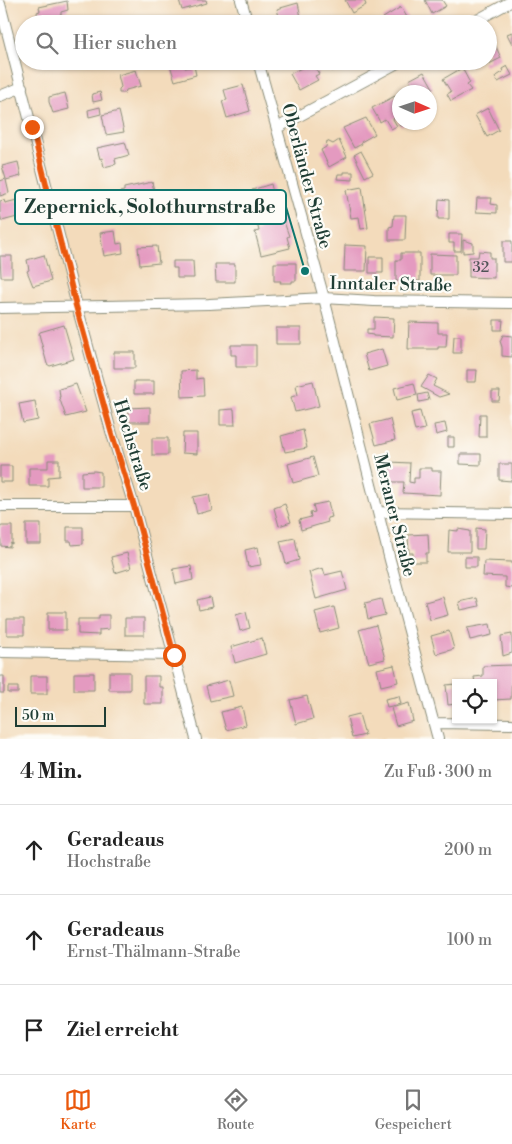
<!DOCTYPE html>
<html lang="de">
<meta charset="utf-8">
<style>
:root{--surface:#fff;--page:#f6f6f6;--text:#222;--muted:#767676;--line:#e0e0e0;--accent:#ea580c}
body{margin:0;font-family:"Libre Bodoni",serif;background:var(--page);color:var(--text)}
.controls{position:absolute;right:15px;bottom:15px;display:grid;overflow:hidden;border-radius:0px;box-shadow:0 1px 4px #0004}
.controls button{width:45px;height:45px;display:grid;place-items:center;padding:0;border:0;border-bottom:1px solid var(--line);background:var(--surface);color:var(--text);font:25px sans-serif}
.compass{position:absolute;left:392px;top:85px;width:45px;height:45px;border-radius:50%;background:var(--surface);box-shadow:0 1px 4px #0004;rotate:93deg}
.scale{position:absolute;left:15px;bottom:12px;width:91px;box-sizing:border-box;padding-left:5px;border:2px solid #1f3d34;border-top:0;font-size:14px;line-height:18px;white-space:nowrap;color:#1f3d34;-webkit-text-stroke:4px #fdfcf7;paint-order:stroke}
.stop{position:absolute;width:15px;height:15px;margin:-11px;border:4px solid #ea580c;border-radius:50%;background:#fff}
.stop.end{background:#ea580c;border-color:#fff;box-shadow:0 1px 5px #0008}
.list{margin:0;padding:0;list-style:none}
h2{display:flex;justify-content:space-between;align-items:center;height:65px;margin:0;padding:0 20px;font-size:21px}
h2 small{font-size:16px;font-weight:400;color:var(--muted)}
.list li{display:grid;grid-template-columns:32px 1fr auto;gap:15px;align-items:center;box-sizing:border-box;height:90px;padding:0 20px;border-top:1px solid var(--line)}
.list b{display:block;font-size:19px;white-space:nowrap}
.list p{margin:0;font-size:16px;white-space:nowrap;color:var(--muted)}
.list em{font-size:16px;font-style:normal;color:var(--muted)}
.icon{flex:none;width:28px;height:28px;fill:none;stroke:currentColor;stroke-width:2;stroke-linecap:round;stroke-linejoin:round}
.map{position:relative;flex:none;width:512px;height:739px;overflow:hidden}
.search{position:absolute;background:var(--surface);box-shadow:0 1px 4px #0004;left:15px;right:15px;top:15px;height:55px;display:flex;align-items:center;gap:12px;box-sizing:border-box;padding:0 18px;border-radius:28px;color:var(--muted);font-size:19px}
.sheet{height:335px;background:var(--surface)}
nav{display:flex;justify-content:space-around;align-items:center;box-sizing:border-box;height:70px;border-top:1px solid var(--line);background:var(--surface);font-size:14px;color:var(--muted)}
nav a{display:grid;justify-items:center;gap:2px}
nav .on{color:var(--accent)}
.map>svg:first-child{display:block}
.building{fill:#e49ac0}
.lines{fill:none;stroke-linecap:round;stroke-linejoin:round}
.minor-casing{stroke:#898c78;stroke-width:12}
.minor{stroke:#fff;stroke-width:10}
.route{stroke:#ea580c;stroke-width:6}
.labels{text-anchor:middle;stroke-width:4.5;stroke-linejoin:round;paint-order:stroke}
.number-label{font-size:15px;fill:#505457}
.street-label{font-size:18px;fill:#1f3d34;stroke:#fdfcf7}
.leader{fill:none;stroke:#0f766e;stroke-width:2}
.callout-dot{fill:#0f766e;stroke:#fdfcf7;stroke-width:2}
.callout{fill:#fdfcf7;stroke:#0f766e;stroke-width:2}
.callout-label{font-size:19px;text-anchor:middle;font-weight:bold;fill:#1f3d34}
</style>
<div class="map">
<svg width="512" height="739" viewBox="0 0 512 739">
<rect width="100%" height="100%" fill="#fdfcf7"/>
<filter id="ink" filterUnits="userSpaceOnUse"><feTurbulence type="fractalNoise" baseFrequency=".02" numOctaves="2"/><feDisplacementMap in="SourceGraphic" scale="10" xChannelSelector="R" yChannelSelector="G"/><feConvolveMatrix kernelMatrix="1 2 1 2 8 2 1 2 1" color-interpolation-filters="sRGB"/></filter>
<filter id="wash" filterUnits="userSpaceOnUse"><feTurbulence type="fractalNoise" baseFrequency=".0096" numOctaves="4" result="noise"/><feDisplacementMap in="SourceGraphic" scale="20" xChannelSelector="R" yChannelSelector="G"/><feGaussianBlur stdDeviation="1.12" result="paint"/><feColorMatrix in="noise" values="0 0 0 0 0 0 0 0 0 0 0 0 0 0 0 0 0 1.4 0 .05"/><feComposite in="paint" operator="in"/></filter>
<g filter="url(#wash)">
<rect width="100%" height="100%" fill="#f3dbbb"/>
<g id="blocks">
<path class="building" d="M179,0H206L207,3L182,10Z
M345,0H364L366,5L352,13Z
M425,0H442L446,6L432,14Z
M67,1L68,10L61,12V15L42,20L41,16H38L37,12L40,11L39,7Z
M298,3L302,22L295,24H281L277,9Z
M401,7L411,24H386L383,18Z
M70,19L71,24H59V21Z
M209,19L210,24H193V23Z
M53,20L54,24H40V23Z
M512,32V44L507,34Z
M494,42L501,58L485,66L482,61H488V45Z
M327,61H352L332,71Z
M183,62L185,68L194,66L196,75L175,81L170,65Z
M312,62L319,74L315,76L318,80L299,90L290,74Z
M507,66L512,75L498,82L495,77L503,72L502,69Z
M462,68L470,83L467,85L471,90L451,101L447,94L451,92L443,79Z
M136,70L141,86L126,90L125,93H119V89L121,87L118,75Z
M424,72L433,88L424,92H416L409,80Z
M243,85L250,111L227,118L222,101L227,100L224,90Z
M100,92L102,100L93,102L92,94Z
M65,93L69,109L53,113L49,102V97Z
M395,96L400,104V108L397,110L400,114V122H408L401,126L396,117L393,119L397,126L391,129L385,119L380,122L372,108Z
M100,107L101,114L89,117L88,110Z
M488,108L499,130L487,137L475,115Z
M119,111L124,132L106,135L102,115Z
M366,118L375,134L361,142L362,144L354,148L343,128Z
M339,140L347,157L329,167L321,150L326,147L327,141L333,144Z
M125,142L129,155L115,159L116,164L104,167L102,158L100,159L97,148Z
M361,151L373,173L365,177L354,155Z
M18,162L21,176L6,180L9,193L0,196V181L6,179L2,166Z
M344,172H353V180L337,179L338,174H344Z
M152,182L154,191L143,193L144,197L137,199L138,201L127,204L126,199L122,200L120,192L124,191V188Z
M271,184L275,201L256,206L252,190Z
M362,187L368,228L361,229L359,217L351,218L346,190Z
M477,198H492L491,204L497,205V213L476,212Z
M439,199L449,200V219H438Z
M4,200L5,203L17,200L18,206H17L21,216L2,221L0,215V201Z
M274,213L275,217L282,216L289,236L287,237L290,248L261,255L255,232L259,231L257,223L262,221L261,217Z
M394,215H406L405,240H389V227L393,226Z
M115,231L117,244L122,243L123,253L104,256L100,233Z
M449,234H462L461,251H454V243H449Z
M463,240L473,243V252L463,253Z
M503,241H512V262H503Z
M345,245L367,246L366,271H344Z
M157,246L159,263L140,265L138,247Z
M479,251L490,252V258H494V278L469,277V257H478Z
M401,253H420V281H396V260H401Z
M430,254L456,255V275H430Z
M44,255L51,281L33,286L27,271L29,270L27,260Z
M0,256H12V277H1Z
M369,257H383V273H369Z
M173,261H193L194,278H177V268H173Z
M274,263H296V281H292V283H280L281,281H274Z
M215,264H235V282H216Z
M374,317L394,318L393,337L373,336V335L367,334V329H374Z
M494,320H503L502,330H494Z
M409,322L438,323V333H447L446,347H438V349H408Z
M64,325L74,359L50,366L47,364L39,334L40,332Z
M276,328H301V344H276Z
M503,335L512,336V357L502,356V347L500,341Z
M454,336H461V353H453Z
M231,345H256V367H236V355H231Z
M382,349L387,366L369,371L364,354Z
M114,352H135V368H114Z
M196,370V379L203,378L204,396L182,397L181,371Z
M467,370H477L476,382H467Z
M429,375L437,379L433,386L449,394L439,397L421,387Z
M134,381H154V394H134Z
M313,381L319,406L295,412L291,397L298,395L296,385Z
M414,383L417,395L397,400L394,388Z
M76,384L86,412L66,417L59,397H60L59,389Z
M492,391H500L499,401H492Z
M427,393L429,400L419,402L418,395Z
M35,401L38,420L23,423L19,404Z
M150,407V422H128V408Z
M234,409L235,425H220V410Z
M420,411L425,429L415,431L411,413Z
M480,414H486V437H479Z
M390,419L395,440L376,445L370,424Z
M445,423L447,432L436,435L434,425Z
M303,430L307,448L285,452L281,436Z
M183,433H197V454L182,453Z
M448,437H454V447H448Z
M152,438H168V455H152Z
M460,454H481V465L460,464Z
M313,457L318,476L293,483L288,464Z
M48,460H59V476L48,477V486H29V468H48Z
M390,462L410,463L409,482L414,483V478H419V468H432V471H441L440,495L403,493L404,482H389Z
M499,464H512V481L499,480Z
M0,466H12V482H0Z
M94,471L101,472V487H82V472Z
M209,494L212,510L197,514L193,497Z
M328,502L332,517L327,518L328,522L301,530L299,520L311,517L310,513L315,512L313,505Z
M285,504L291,522L279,526L274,508Z
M26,524H41V544H26Z
M2,526H12V544L10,543V547L1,546L0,527Z
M67,527H83V544L72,545L71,541H67Z
M476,528L485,529L484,549H476Z
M458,529L470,531V552H448L449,530L458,531Z
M428,534L429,553H426V562H413V553H409L408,535Z
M295,538L299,560L286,564L280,541Z
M258,547L261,565L248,567L245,550Z
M127,553L131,568L115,573L111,557Z
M465,557H477V567H465Z
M484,561L512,562V588L505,587V577L483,576Z
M191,566L193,580L176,584L173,569Z
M323,568L325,575L342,571L347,590L316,599L309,572Z
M210,597L212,607L199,610L197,600Z
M443,597L448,615L430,620L425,602Z
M477,598L479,606L461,610L459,602Z
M381,599L385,615L368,619L365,603Z
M334,607L339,628L320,633L315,612Z
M48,612H66V630H48Z
M246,612L250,628L240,631L236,615Z
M99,615H109V629L99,630V635L78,634V619H99Z
M125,618H144V635H125Z
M7,619H24V635H7Z
M490,624L492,635L470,640L467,628Z
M376,625L385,659L369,663L359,630Z
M449,631L454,649L436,654L431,636Z
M512,634V653L503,656L501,636Z
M262,638L266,654L235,663L231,647Z
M394,665L398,682L381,686L377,669Z
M512,665L511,699L493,700V683H475L474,677L483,676V666Z
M109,672H130V690H109Z
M74,673H94V690H74Z
M0,676H4V693H0Z
M30,676H47V694H30Z
M144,676H159V687H163V704H144Z
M229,680L233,696L210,701L206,686Z
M456,684V704L448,705L446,685Z
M8,687H18V693H8Z
M307,696L313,719L296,724L290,700Z
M399,696L401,704L387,707L385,699Z
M409,703L413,721L396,726L391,708Z
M242,707L246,725L226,730L221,712Z
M359,714L365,735L352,738L347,717Z"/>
</g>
</g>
<g filter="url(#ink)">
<use href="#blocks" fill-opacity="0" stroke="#898c78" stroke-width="1"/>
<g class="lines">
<g class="minor-casing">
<path id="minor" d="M241,0L248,24
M0,4L77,306L111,431L134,506L196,739
M470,24L512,1
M258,61L324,298L390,560L438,739
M0,96L22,87
M277,128L401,61
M0,308L209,304L324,298L374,301L512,303
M0,506H134
M378,512L512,514
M0,652L174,655
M434,723L512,724"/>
</g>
<use href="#minor" class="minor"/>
</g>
</g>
<g class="lines" filter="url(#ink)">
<path class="route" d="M32,127L76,306L111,431L134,506L174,655"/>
</g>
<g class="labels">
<g class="number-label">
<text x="481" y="272">32</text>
</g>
<g class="street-label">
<text transform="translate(307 176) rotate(75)" y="6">Oberländer Straße</text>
<text transform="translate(391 284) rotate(1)" y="6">Inntaler Straße</text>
<text transform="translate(133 445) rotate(73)" y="6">Hochstraße</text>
<text transform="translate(395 515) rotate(76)" y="6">Meraner Straße</text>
</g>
</g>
<path class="leader" d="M305 271L286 207"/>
<circle class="callout-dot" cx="305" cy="271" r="5"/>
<rect class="callout" x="15" y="190" width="271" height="34" rx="5"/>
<g class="callout-label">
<text x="150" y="213">Zepernick, Solothurnstraße</text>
</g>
</svg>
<div class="controls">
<button><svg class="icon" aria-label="locate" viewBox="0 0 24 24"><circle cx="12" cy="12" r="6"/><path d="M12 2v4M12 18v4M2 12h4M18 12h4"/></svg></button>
</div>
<svg class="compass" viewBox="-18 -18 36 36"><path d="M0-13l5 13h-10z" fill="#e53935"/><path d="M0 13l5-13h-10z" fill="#767676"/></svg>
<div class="scale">50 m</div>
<div class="stop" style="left:174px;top:655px"></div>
<div class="stop end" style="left:32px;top:127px"></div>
<div class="search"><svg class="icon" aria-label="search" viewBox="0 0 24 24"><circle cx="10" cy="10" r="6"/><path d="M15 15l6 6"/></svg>Hier suchen</div>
</div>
<section class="sheet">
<h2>4 Min.<small>Zu Fuß · 300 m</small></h2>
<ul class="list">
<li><svg class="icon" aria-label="ahead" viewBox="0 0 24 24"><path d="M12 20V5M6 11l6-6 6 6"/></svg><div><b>Geradeaus</b><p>Hochstraße</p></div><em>200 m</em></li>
<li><svg class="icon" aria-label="ahead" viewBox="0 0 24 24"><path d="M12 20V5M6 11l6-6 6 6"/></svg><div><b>Geradeaus</b><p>Ernst-Thälmann-Straße</p></div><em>100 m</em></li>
<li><svg class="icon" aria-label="arrive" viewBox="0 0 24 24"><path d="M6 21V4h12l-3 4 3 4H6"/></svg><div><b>Ziel erreicht</b></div></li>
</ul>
</section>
<nav>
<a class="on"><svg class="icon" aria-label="map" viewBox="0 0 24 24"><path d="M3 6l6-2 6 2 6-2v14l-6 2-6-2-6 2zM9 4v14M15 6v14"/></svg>Karte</a>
<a><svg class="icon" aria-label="directions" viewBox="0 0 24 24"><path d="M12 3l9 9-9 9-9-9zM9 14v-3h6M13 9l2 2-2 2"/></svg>Route</a>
<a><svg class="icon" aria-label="saved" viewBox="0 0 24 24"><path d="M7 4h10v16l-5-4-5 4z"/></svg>Gespeichert</a>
</nav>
